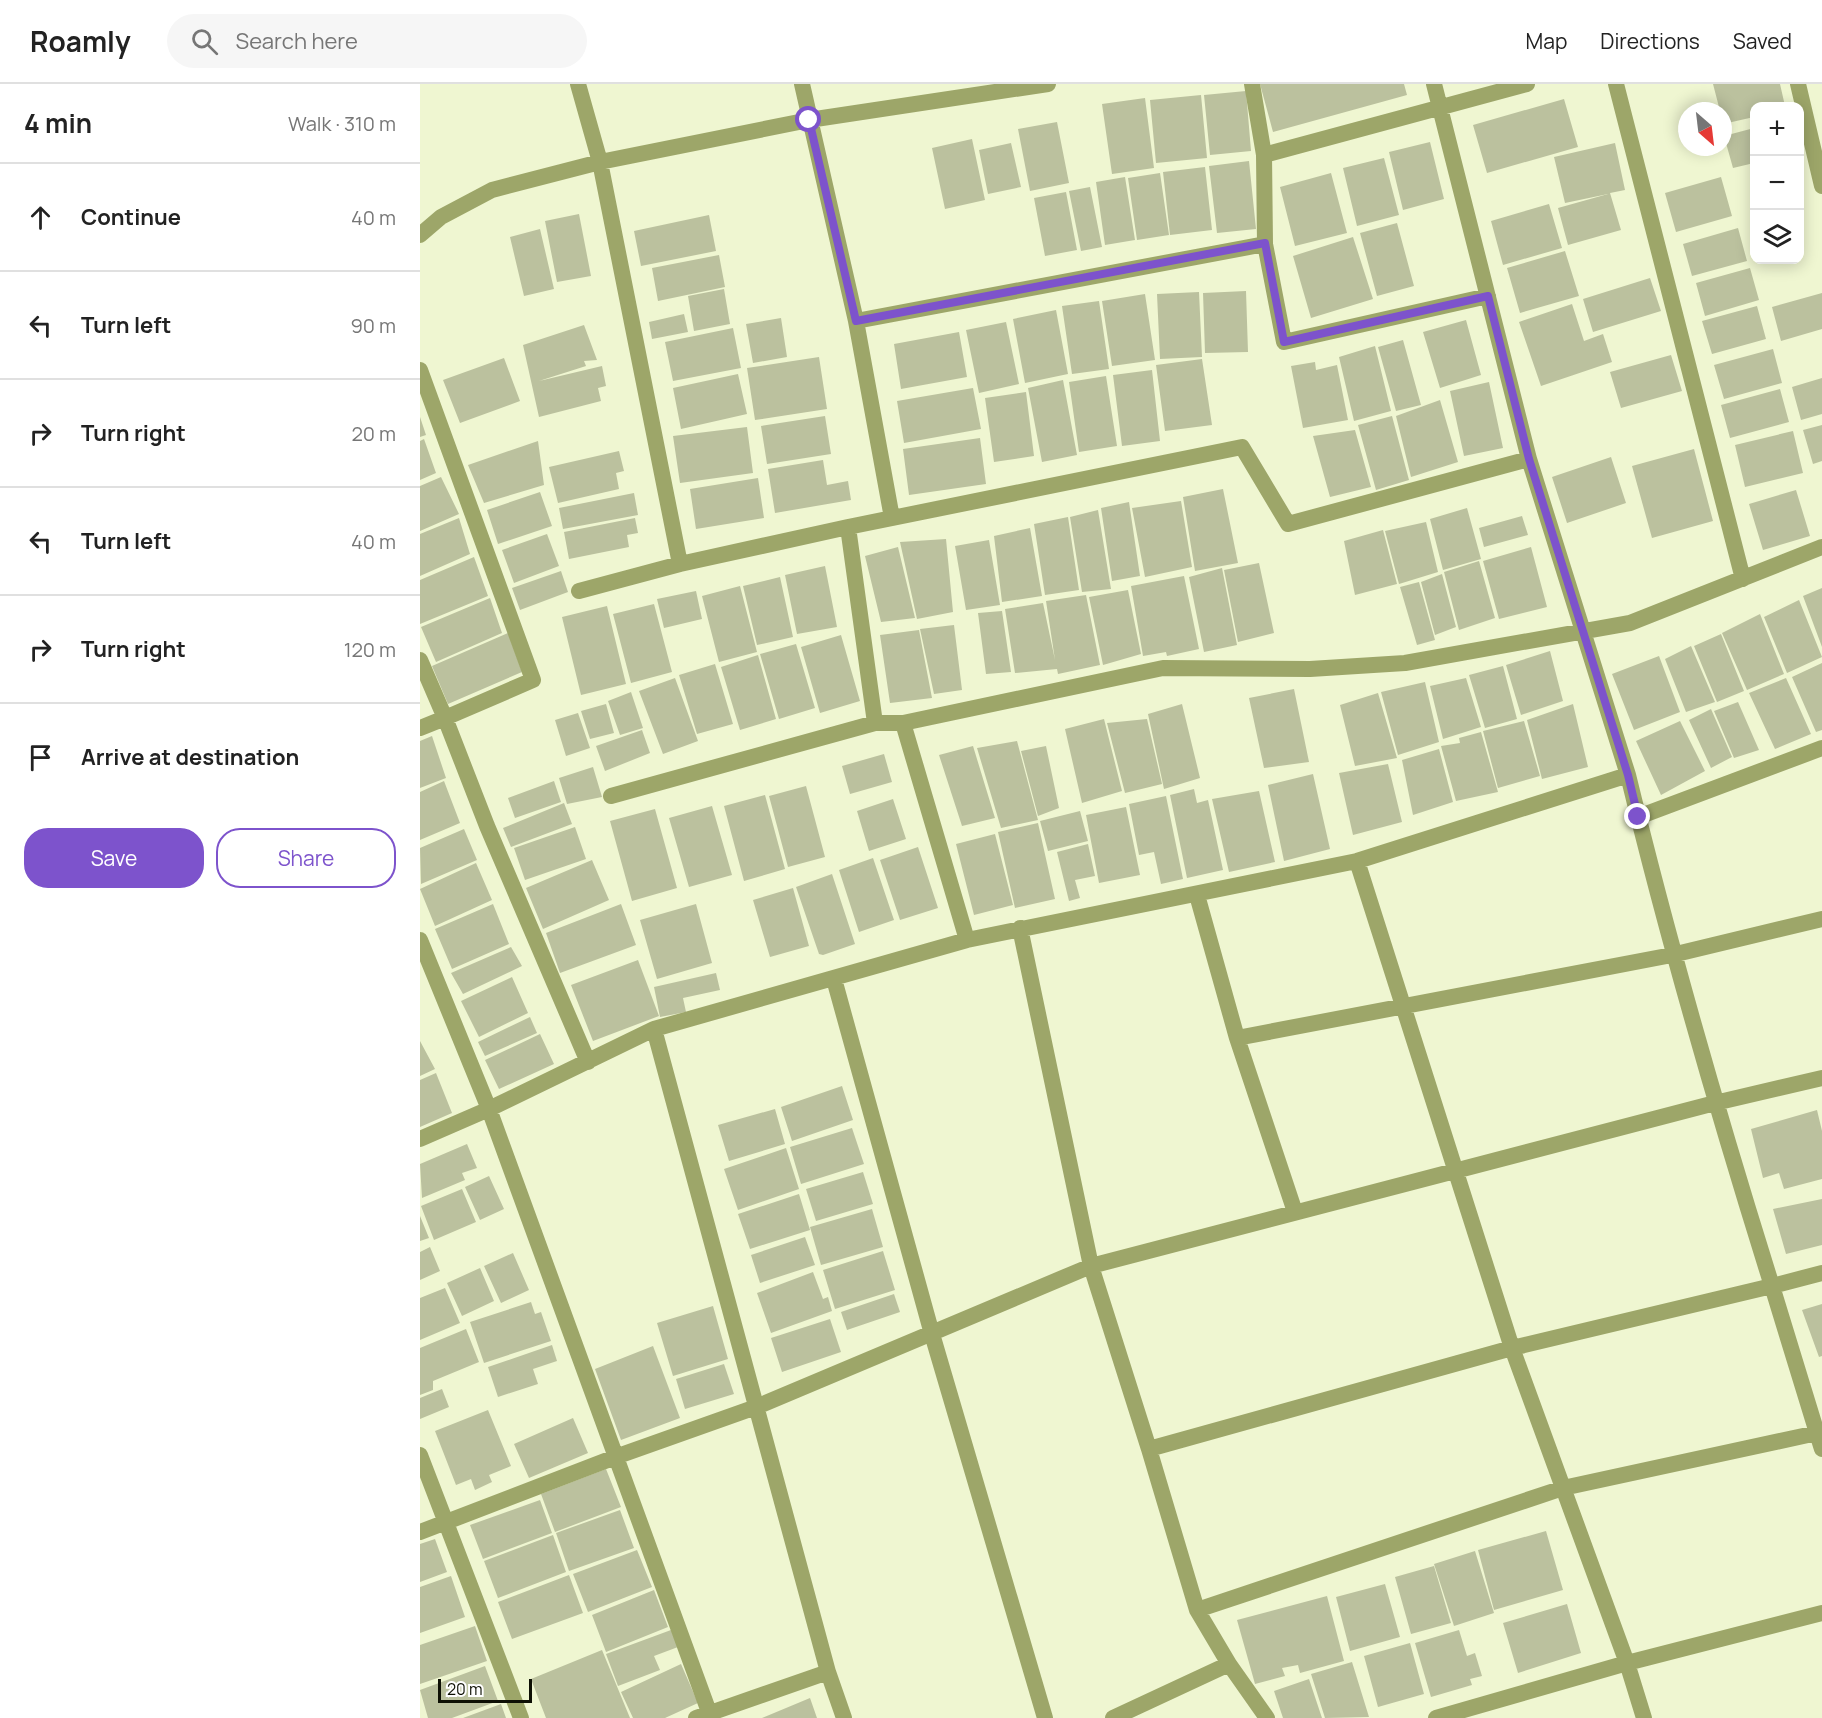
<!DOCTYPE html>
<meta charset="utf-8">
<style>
:root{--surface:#fff;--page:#f6f6f6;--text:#222;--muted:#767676;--line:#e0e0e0;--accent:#7d53cc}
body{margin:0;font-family:Manrope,sans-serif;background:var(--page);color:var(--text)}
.controls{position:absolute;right:18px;top:18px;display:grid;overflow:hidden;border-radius:12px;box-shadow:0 3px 15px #0003}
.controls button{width:54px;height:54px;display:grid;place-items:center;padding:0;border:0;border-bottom:2px solid var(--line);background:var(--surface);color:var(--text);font:30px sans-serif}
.compass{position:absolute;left:1258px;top:18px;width:54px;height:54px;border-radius:50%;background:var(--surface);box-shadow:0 3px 15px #0003;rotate:152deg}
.scale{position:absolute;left:18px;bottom:15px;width:94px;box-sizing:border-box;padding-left:6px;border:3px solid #0e1004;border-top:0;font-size:16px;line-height:21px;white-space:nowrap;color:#0e1004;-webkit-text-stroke:4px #fff;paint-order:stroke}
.stop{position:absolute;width:18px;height:18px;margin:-14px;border:4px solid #7d53cc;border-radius:50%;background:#fff}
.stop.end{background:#7d53cc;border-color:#fff;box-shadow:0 2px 6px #0008}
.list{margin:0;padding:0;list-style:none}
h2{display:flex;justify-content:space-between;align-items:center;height:78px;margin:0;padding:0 24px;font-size:26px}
h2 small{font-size:20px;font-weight:400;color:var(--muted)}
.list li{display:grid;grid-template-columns:39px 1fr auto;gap:18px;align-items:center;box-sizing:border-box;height:108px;padding:0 24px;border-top:2px solid var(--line)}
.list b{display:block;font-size:22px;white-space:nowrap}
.list em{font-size:20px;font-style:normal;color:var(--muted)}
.actions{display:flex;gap:12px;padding:18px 24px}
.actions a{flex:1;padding:14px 0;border:2px solid var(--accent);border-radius:24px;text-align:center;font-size:21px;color:var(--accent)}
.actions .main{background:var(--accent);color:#fff}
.icon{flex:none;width:33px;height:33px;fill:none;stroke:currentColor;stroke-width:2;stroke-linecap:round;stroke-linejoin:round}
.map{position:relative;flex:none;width:1402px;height:1634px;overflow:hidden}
header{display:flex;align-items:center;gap:36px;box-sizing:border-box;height:84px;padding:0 30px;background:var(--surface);border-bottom:2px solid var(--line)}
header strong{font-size:28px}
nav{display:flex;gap:33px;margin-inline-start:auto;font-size:21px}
.search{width:420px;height:54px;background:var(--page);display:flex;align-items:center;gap:15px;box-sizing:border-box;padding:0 21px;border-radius:33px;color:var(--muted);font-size:22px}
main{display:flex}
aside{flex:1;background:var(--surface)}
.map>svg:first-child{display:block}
.building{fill:#bbc19e}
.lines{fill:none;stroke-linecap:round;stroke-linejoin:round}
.minor{stroke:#9da669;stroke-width:16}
.route{stroke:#7d53cc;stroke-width:8}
</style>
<header>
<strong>Roamly</strong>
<div class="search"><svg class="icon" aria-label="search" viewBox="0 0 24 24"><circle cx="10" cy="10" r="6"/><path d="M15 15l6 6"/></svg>Search here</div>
<nav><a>Map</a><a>Directions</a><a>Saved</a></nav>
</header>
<main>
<aside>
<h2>4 min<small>Walk · 310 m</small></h2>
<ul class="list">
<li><svg class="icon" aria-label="ahead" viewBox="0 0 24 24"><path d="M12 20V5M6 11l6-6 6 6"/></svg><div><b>Continue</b></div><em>40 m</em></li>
<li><svg class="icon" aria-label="left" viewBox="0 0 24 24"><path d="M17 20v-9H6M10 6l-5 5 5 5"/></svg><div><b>Turn left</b></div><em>90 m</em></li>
<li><svg class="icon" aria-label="right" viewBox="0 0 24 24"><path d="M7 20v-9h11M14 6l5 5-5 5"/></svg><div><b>Turn right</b></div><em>20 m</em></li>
<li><svg class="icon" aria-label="left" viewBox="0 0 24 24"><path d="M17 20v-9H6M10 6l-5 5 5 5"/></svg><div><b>Turn left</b></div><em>40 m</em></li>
<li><svg class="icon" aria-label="right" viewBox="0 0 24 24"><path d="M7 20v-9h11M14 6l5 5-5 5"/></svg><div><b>Turn right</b></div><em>120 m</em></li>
<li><svg class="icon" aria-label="arrive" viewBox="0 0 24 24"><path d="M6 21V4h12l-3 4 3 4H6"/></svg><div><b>Arrive at destination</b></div></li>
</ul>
<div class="actions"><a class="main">Save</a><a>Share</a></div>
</aside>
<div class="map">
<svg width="1402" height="1634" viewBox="0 0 1402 1634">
<rect width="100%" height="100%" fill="#eff6d1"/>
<path class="building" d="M840,0H984L987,11L853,48Z
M1293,0H1360L1365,22H1334V33L1303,40V27H1300Z
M826,7L831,67L790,71L784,11Z
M781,11L787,74L736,79L730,16Z
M725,14L734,84L692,90L682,20Z
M1144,15L1158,63L1067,89L1053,41Z
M637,38L649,99L610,107L598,45Z
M1334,44V79L1313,84L1304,52Z
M552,55L565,116L525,125L512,64Z
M1010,58L1024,115L983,126L969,68Z
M591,59L601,103L568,110L559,66Z
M1195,59L1205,106L1190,109L1201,146L1148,161L1138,124L1188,110L1145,119L1134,73Z
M964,74L979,131L937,142L923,84Z
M829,77L836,145L797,149L789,82Z
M785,83L792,146L750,151L743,88Z
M740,89L749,151L717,156L708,94Z
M911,89L927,149L875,162L860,103Z
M705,93L715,156L685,161L676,98Z
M1301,93L1312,132L1256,148L1245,109Z
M670,103L682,163L661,167L649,107Z
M646,108L657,166L625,172L614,114Z
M1129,120L1142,164L1083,181L1071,137Z
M159,130L171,192L137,198L125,137Z
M289,131L296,167L221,182L214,147Z
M977,139L994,202L957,212L940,149Z
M1318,144L1327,177L1272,192L1263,160Z
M120,145L134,205L104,212L90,153Z
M933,153L953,215L891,234L873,172Z
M1145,167L1159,212L1100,229L1087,184Z
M299,171L305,203L238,217L232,184Z
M1330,184L1339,216L1285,232L1276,199Z
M1230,194L1241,227L1173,248L1163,215Z
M304,205L310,240L274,247L268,212Z
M826,207L828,268L785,269L783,209Z
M779,208L782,273L740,275L737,210Z
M1402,209V245L1361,257L1352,223Z
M725,210L735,276L692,282L682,217Z
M679,217L689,285L652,290L642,222Z
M1152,220L1164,257L1183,250L1192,278L1121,302L1099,238Z
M1337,222L1346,255L1292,270L1282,237Z
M636,226L648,290L605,299L593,235Z
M264,230L268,248L232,255L229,238Z
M361,234L367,273L333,279L326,240Z
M1046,236L1061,291L1020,304L1003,248Z
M586,238L599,300L559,309L546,246Z
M164,241L177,276L164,277L166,282L119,297L182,282L186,302L178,304L181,317L119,333L103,261Z
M313,244L321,284L253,297L245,258Z
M539,248L547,293L481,305L474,260Z
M983,256L1001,321L976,327L958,263Z
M955,262L971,327L934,337L919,273Z
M1353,265L1362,299L1304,315L1294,281Z
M1251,271L1262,307L1201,324L1190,288Z
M399,273L407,325L335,336L327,284Z
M84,274L100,317L40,339L23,296Z
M782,275L792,341L745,347L736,281Z
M895,278L896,286L917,281L928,336L883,344L871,282Z
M732,286L740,357L702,362L693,291Z
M318,290L327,330L261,345L253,304Z
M686,292L697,362L659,368L649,298Z
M1402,294V330L1381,336L1372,303Z
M643,296L657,371L622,378L608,304Z
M1069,298L1083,364L1044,372L1030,307Z
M553,304L561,345L484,359L477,317Z
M1360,305L1369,338L1310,354L1301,321Z
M606,308L614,372L574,378L565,314Z
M1020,316L1038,378L991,393L976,332Z
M405,332L411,370L347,380L341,342Z
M972,332L989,396L956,406L938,341Z
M0,333L6,351L0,353Z
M1402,341V377L1393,380L1383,346Z
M327,343L333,389L260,399L253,352Z
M935,346L951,403L910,413L893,352Z
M1373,347L1383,389L1325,403L1315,361Z
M560,354L566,400L489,411L483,365Z
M4,355L16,389L0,396V357Z
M118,357L124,401L64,419L48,381Z
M1274,365L1293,437L1232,454L1212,382Z
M199,367L204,387L196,389L199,405L138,419L129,383Z
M1191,373L1206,419L1147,439L1132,393Z
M403,376L407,401L428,397L431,416L355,429L348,385Z
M21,393L39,430L0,447V402Z
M338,394L344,434L276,445L270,405Z
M803,405L818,479L775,487L763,413Z
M1376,406L1390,452L1343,466L1329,420Z
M120,408L132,442L78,460L67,426Z
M214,409L218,431L143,445L139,424Z
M761,417L772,483L725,493L712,424Z
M709,418L720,492L692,497L681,424Z
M1047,424L1061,475L1023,486L1010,435Z
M678,426L691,505L662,508L650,433Z
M1102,432L1108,451L1064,463L1059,444Z
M648,433L659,506L625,511L614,440Z
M39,434L50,470L0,492V450Z
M215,434L218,449L207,451L209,463L149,475L144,448Z
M1006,438L1018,488L979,500L965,447Z
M610,444L622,512L582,518L574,452Z
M963,446L977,500L935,511L924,457Z
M127,450L139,482L94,499L82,466Z
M526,455L533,528L497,535L480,458Z
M569,456L580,521L546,526L535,462Z
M478,463L495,534L461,538L445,472Z
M1111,463L1127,523L1079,535L1063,477Z
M54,473L68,512L0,540V496Z
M1059,477L1075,534L1039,546L1024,488Z
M839,479L854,549L818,558L804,486Z
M405,482L417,543L377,550L365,491Z
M802,484L817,561L784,568L769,493Z
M141,487L148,508L100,526L92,504Z
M1022,490L1036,543L1015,551L1001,498Z
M764,492L779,565L747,572L746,568L723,572L711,502Z
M360,493L373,553L337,561L323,502Z
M999,498L1015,556L997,561L980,503Z
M320,502L337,568L299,578L282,512Z
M1402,504V563L1383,512Z
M708,506L721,570L683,581L669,513Z
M276,507L282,535L244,544L237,515Z
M666,511L680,581L638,590L637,585L595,589L585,525L623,519L635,576L626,517Z
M70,514L82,549L16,578L1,543Z
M1379,516L1402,573L1367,589L1344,533Z
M234,520L252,588L211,599L193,530Z
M187,522L206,600L161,611L142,533Z
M582,527L591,588L566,590L558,529Z
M1340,530L1364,590L1327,606L1302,549Z
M534,541L542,606L514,610L500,545Z
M499,546L512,614L470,619L460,551Z
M88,549L102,588L28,620L12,582Z
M1301,550L1324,607L1297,618L1274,562Z
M421,551L440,617L400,629L381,563Z
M376,560L395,624L359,635L340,570Z
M1271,562L1295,618L1266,628L1245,575Z
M1130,567L1143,617L1101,631L1086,581Z
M338,571L356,635L320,646L301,583Z
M1239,572L1260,628L1214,646L1192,590Z
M1402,579V646L1396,648L1372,593Z
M295,580L313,640L277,650L259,591Z
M1083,582L1097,635L1065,644L1049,591Z
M255,594L278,657L243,670L219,607Z
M1046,594L1061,643L1023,655L1010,602Z
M1366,594L1391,650L1355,665L1329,609Z
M1005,598L1019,658L978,671L961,608Z
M874,605L889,678L844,684L829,614Z
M211,608L223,644L200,651L188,617Z
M958,609L977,674L935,682L920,621Z
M1318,618L1339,666L1314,674L1294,627Z
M186,620L194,649L170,655L161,627Z
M762,620L780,694L744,705L728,630Z
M1153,620L1168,683L1122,695L1107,636Z
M1291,625L1312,673L1291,684L1269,636Z
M158,629L170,664L146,672L135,636Z
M684,635L702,707L662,719L645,645Z
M727,635L742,700L705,709L687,639Z
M1104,637L1120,692L1078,704L1063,647Z
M1260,637L1285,687L1241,711L1216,657Z
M222,646L230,669L185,687L176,662Z
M1061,648L1078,708L1036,717L1021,662L1040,659L1039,654Z
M12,652L26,694L0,704V657Z
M597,657L618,736L581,744L557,664Z
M553,662L575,734L542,742L519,671Z
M626,662L639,724L618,732L601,667Z
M1019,665L1033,718L993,731L982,676Z
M464,670L472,698L430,710L422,682Z
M968,680L982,738L933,751L919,689Z
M173,683L182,713L147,720L139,694Z
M893,690L910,765L864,777L848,701Z
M24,697L40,739L0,756V708Z
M134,697L141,718L95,734L88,714Z
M386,702L405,773L368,783L349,712Z
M774,705L777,719L788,716L803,786L767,794L750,711Z
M839,707L855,778L809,788L792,715Z
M345,711L365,785L324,797L304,722Z
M746,712L763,795L741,800L734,768L719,771L709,720Z
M473,715L486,755L449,767L437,727Z
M144,719L152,740L91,763L83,744Z
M292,722L312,791L269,803L249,734Z
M706,723L720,791L679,799L666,731Z
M235,725L257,804L212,817L190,737Z
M660,727L668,757L628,767L620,737Z
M618,739L635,815L595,824L578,748Z
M155,743L166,775L105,796L94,764Z
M44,745L57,776L1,800L0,764Z
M575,750L593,821L554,831L536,760Z
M668,760L675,792L655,796L660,814L649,817L637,768Z
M498,763L518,824L480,836L460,776Z
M453,774L474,836L439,848L419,786Z
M172,776L189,816L123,845L106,804Z
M56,779L72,816L15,842L0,805Z
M412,790L435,860L403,871L399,870L376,803Z
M373,804L389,862L350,873L333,816Z
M73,820L89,860L32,885L15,845Z
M201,820L216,861L140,889L126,849Z
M276,820L292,879L237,895L220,836Z
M91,863L102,882L43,910L31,889Z
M218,876L239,932L173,957L151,901Z
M296,889L300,906L263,914L266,928L240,933L234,903Z
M92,893L108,929L59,953L41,917Z
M110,933L117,949L65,972L58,958Z
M120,950L134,980L79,1005L65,976Z
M0,957L15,985L0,992Z
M16,989L32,1029L0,1043V996Z
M422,1002L433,1036L372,1057L361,1023Z
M355,1025L365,1060L309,1077L298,1041Z
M1397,1026L1402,1047V1095L1364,1105L1359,1089L1343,1094L1331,1045Z
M432,1044L444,1080L381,1100L370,1063Z
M47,1060L57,1084L42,1089L45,1096L2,1114L0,1080Z
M366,1064L379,1105L318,1126L304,1085Z
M443,1088L453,1120L396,1137L386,1105Z
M69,1092L84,1125L60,1136L45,1103Z
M42,1105L56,1138L14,1156L1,1122Z
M379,1110L390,1146L330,1165L318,1130Z
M1402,1115V1161L1366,1170L1353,1125Z
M452,1125L463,1163L401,1181L390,1143Z
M0,1132L9,1154L0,1157Z
M385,1153L395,1181L340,1199L331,1171Z
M10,1163L20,1187L0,1196V1168Z
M463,1167L475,1206L415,1225L403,1186Z
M93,1169L109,1206L81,1219L64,1182Z
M60,1184L74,1217L42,1232L27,1199Z
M393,1188L403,1215L408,1213L412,1227L351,1249L337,1209Z
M25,1204L40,1239L0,1256V1214Z
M474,1210L480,1228L427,1246L421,1228Z
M111,1218L115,1230L121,1228L131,1257L64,1279L50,1238Z
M1402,1220V1272L1399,1273L1382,1226Z
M293,1222L308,1275L253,1292L237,1239Z
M410,1235L421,1268L362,1288L351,1254Z
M46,1245L59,1278L13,1297V1306L0,1311V1264Z
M132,1261L137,1277L113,1285L118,1300L78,1313L68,1283Z
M233,1262L260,1334L201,1356L175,1285Z
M304,1280L314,1310L265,1325L256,1295Z
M22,1305L29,1323L0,1335V1314Z
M68,1326L91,1382L69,1391L72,1398L55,1406L51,1395L36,1401L15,1347Z
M153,1334L168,1369L109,1394L94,1360Z
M186,1385L201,1423L135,1448L121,1410Z
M120,1416L132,1449L63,1475L50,1441Z
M200,1426L214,1464L149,1487L136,1449Z
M1126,1447L1143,1506L1074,1526L1058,1466Z
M133,1451L146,1488L78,1514L64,1477Z
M15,1455L27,1488L0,1498V1460Z
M217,1466L232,1503L168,1528L153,1490Z
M1055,1467L1074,1529L1034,1542L1014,1480Z
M1014,1482L1031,1539L991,1550L975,1493Z
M149,1491L163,1529L92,1555L78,1518Z
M31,1492L45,1533L0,1549V1503Z
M965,1500L980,1553L930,1567L916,1513Z
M234,1506L248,1543L186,1568L172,1531Z
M907,1512L924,1577L880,1589L878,1581L862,1584L865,1592L835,1600L817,1536Z
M1147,1520L1161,1569L1098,1589L1083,1539Z
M55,1542L67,1577L0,1600V1561Z
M251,1546L258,1563L234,1572L240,1586L198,1602L186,1570Z
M1039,1546L1047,1572L1055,1569L1062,1592L1050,1595L1052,1601L1011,1613L995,1559Z
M990,1559L1004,1610L958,1623L944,1572Z
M182,1566L210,1634H126L111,1595Z
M932,1578L949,1633L905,1634L891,1590Z
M261,1580L278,1619L245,1634H213L201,1608Z
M65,1582L78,1617L32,1634H8L0,1606Z
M889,1595L902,1634H863L854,1607Z
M390,1614L397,1634H342Z
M81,1620L86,1634H43Z"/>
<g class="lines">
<path class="minor" d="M158,0L180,78L260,480
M382,0L436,237L472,434
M1196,0L1323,495
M1378,0L1402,102
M844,71L1107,0
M0,151L21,133L72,106L180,78L389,36L628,0
M845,160L864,258L1068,212
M436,237L845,160L844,71L832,0
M0,286L113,596L25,634L0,576
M1109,375L1208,691
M428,443L822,363L868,440L1109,375L1014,0
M159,507L260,480L428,443L455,639
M483,639L743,584L890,585L985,579L1210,539L1402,463
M0,644L25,634L67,742L168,978
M191,712L455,639H483L547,856
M1218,733L1402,664
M937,777L1092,1264L1207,1579L1224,1634
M777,811L817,954L875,1128
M0,856L69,1025L289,1628
M414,895L512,1250L625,1634
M234,945L547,856L937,777L1208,691C1250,864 1299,1033 1352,1202L1092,1264L729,1365L777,1526L809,1580
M817,954L1252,871L1402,835
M0,1055L69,1025L234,945L408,1588
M1402,1348L1397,1349L1402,1365
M729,1365L671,1182L1295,1019L1402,994
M0,1371L101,1634
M0,1448L198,1372L336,1323L671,1182L600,844
M777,1526L1143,1404L1397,1349L1352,1202L1402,1189
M276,1634L408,1588L424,1634
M693,1634L809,1580L847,1634
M1016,1634L1207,1579L1402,1529"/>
</g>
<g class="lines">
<path class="route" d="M389,36L436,237L845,159L864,258L1068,212L1109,375L1208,691L1218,733"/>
</g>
</svg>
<div class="controls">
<button>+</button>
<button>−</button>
<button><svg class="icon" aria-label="layers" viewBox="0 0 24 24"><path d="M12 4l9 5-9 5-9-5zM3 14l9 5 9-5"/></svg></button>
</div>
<svg class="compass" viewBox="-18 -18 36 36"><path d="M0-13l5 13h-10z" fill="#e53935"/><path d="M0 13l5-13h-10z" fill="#767676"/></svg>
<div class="scale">20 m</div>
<div class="stop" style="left:389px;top:36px"></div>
<div class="stop end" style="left:1218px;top:733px"></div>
</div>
</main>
